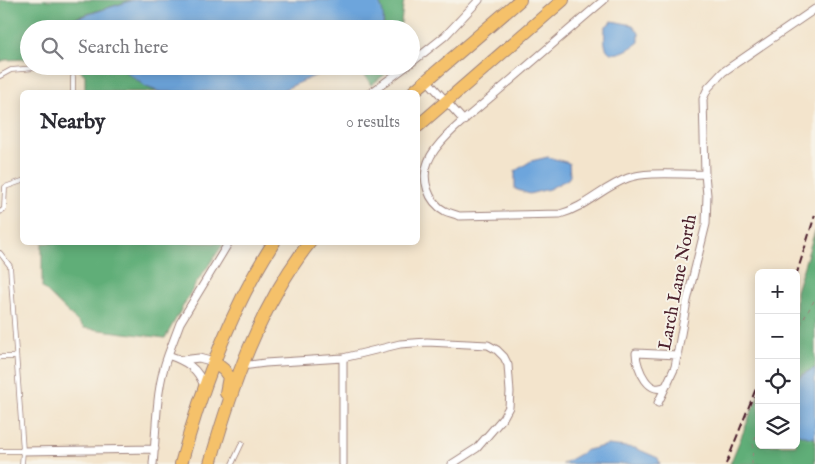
<!DOCTYPE html>
<meta charset="utf-8">
<style>
:root{--surface:#fff;--page:#f2f2f3;--text:#2b2b33;--muted:#7c7c81;--line:#e1e1e2}
body{margin:0;font-family:"IM FELL English",serif;background:var(--page);color:var(--text)}
.controls{position:absolute;right:15px;bottom:15px;display:grid;overflow:hidden;border-radius:8px;box-shadow:0 2px 12px #0003}
.controls button{width:45px;height:45px;display:grid;place-items:center;padding:0;border:0;border-bottom:1px solid var(--line);background:var(--surface);color:var(--text);font:25px sans-serif}
.list{margin:0;padding:0;list-style:none}
h2{display:flex;justify-content:space-between;align-items:center;height:65px;margin:0;padding:0 20px;font-size:21px}
h2 small{font-size:16px;font-weight:400;color:var(--muted)}
.icon{flex:none;width:28px;height:28px;fill:none;stroke:currentColor;stroke-width:2;stroke-linecap:round;stroke-linejoin:round}
.map{position:relative;flex:none;width:815px;height:464px;overflow:hidden}
.search{position:absolute;background:var(--surface);box-shadow:0 2px 12px #0003;left:20px;top:20px;width:400px;height:55px;display:flex;align-items:center;gap:12px;box-sizing:border-box;padding:0 18px;border-radius:28px;color:var(--muted);font-size:19px}
.panel{position:absolute;background:var(--surface);box-shadow:0 2px 12px #0003;left:20px;top:90px;width:400px;height:155px;border-radius:8px}
.map>svg:first-child{display:block}
.forest{fill:#60ae78;stroke:#556652}
.water{fill:#6da5dc;stroke:#5c6284}
.lines{fill:none;stroke-linecap:round;stroke-linejoin:round}
.lane-casing{stroke:#9e827c;stroke-width:5.5}
.street-casing{stroke:#9e827c;stroke-width:9}
.highway-casing{stroke:#9e827c;stroke-width:14}
.path{stroke:#9e827c;stroke-width:1;stroke-dasharray:4 4;stroke-linecap:butt}
.lane{stroke:#fff;stroke-width:4}
.street{stroke:#fff;stroke-width:7}
.highway{stroke:#f5c16b;stroke-width:12}
.rail{stroke:#4a1f2b;stroke-width:2;stroke-dasharray:8 4;stroke-linecap:butt}
.labels{text-anchor:middle;stroke-width:4;stroke-linejoin:round;paint-order:stroke}
.street-label{font-size:18px;fill:#4a1f2b;stroke:#f7f3e8}
</style>
<div class="map">
<svg width="815" height="464" viewBox="0 0 815 464">
<rect width="100%" height="100%" fill="#f7f3e8"/>
<filter id="ink" filterUnits="userSpaceOnUse"><feTurbulence type="fractalNoise" baseFrequency=".02" numOctaves="2"/><feDisplacementMap in="SourceGraphic" scale="10" xChannelSelector="R" yChannelSelector="G"/><feConvolveMatrix kernelMatrix="1 2 1 2 8 2 1 2 1" color-interpolation-filters="sRGB"/></filter>
<filter id="wash" filterUnits="userSpaceOnUse"><feTurbulence type="fractalNoise" baseFrequency=".0096" numOctaves="4" result="noise"/><feDisplacementMap in="SourceGraphic" scale="20" xChannelSelector="R" yChannelSelector="G"/><feGaussianBlur stdDeviation="1.12" result="paint"/><feColorMatrix in="noise" values="0 0 0 0 0 0 0 0 0 0 0 0 0 0 0 0 0 1.4 0 .05"/><feComposite in="paint" operator="in"/></filter>
<g filter="url(#wash)">
<rect width="100%" height="100%" fill="#f3e4cc"/>
<path class="forest" d="M0,0H133L48,26V29H29V59L5,60L0,62Z
M377,0H404L400,29H382L384,24Z
M75,66H118L146,87L160,92H85V75Z
M359,66H396L371,85Z
M815,231V368L805,373L796,380V291Z
M152,242L224,243L195,285L165,338L84,328L42,287V243Z
M759,394V445H796V433L808,437L815,438V464H730Z"/>
<path class="water" d="M133,0H377C383,6 385,21 382,29H48V27Z
M612,21L633,25L639,33V42C630,49 608,63 605,44C604,38 605,32 605,27Z
M118,66H331L317,75L278,92H160L146,87Z
M548,157L569,163L570,176L568,179L549,189L529,194L515,189V171L531,161Z
M815,368V438L808,437L796,433V380L805,373Z
M608,445L635,448L658,458L660,464H562L587,450Z"/>
</g>
<g filter="url(#ink)">
<g class="lines">
<g class="lane-casing">
<path id="lane" d="M0,76L11,70L48,67
M73,92V77
M0,212L4,209L5,187L22,181
M0,253L10,266L23,451L22,464
M0,357H16
M0,451H23
M232,464L242,443"/>
</g>
<g class="street-casing">
<path id="street" d="M604,0C566,32 529,65 491,97C473,113 436,140 428,162C421,179 428,202 445,211C449,213 455,214 459,216L560,214C586,207 603,187 628,178C647,171 683,175 705,174
M411,63L445,36L479,0
M427,80L464,121
M372,92L407,66
M182,360L199,358L214,362
M242,366L265,363L343,358L400,344L427,342L488,345L497,350L504,357L508,365L510,392L509,407L503,418L477,448L452,464
M668,384C650,400 636,368 636,353L678,355
M204,387C199,368 185,361 168,355L180,323L229,242
M658,403L675,367L687,301L706,224L707,195L705,174L703,99L708,88L723,72L815,9
M23,451L155,449
M153,464C157,427 155,390 168,355
M343,464V358"/>
</g>
<g class="highway-casing">
<path id="highway" d="M413,92L520,0
M418,126L563,0
M214,362L224,370L229,377L226,393
M181,464C202,386 230,310 274,242
M210,464C232,386 259,307 310,242"/>
</g>
<path class="path" d="M796,332L815,299
M752,464L753,445L759,427"/>
<use href="#lane" class="lane"/>
<use href="#street" class="street"/>
<use href="#highway" class="highway"/>
<path class="rail" d="M796,276L815,215
M726,464L759,381"/>
</g>
</g>
<g class="labels">
<g class="street-label">
<text transform="translate(677 282) rotate(-79)" y="6">Larch Lane North</text>
</g>
</g>
</svg>
<div class="controls">
<button>+</button>
<button>−</button>
<button><svg class="icon" aria-label="locate" viewBox="0 0 24 24"><circle cx="12" cy="12" r="6"/><path d="M12 2v4M12 18v4M2 12h4M18 12h4"/></svg></button>
<button><svg class="icon" aria-label="layers" viewBox="0 0 24 24"><path d="M12 4l9 5-9 5-9-5zM3 14l9 5 9-5"/></svg></button>
</div>
<div class="search"><svg class="icon" aria-label="search" viewBox="0 0 24 24"><circle cx="10" cy="10" r="6"/><path d="M15 15l6 6"/></svg>Search here</div>
<section class="panel">
<h2>Nearby<small>0 results</small></h2>
<ul class="list">
</ul>
</section>
</div>
